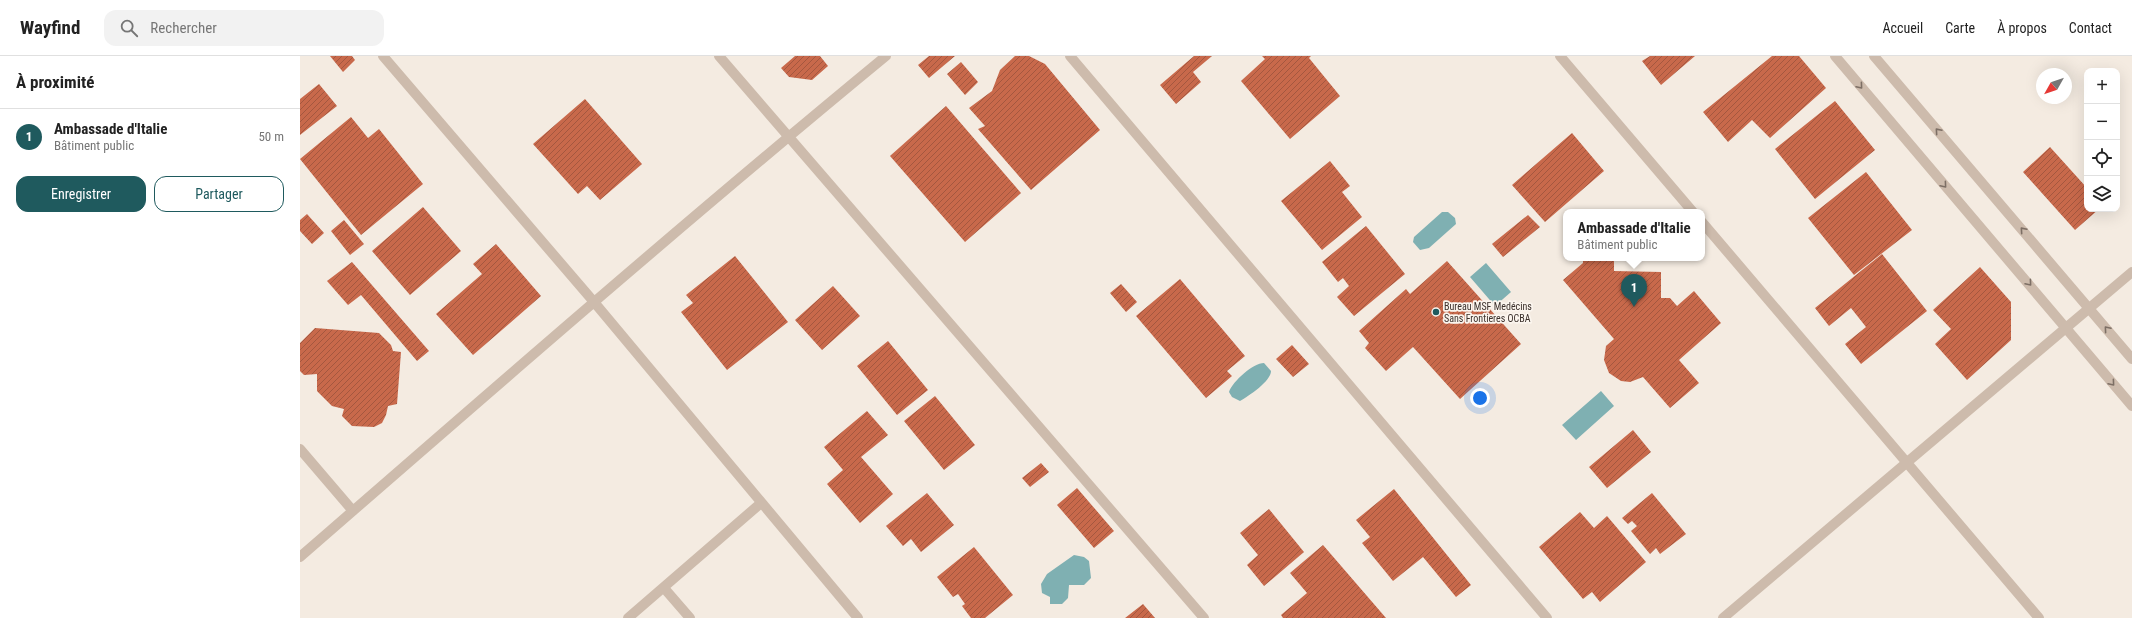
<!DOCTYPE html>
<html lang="fr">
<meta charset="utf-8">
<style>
:root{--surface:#fff;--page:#f2f2f2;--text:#222;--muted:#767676;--line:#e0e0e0;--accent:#1f5a5e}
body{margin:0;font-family:"Roboto Condensed",sans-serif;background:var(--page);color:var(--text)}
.controls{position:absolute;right:12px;top:12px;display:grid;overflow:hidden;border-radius:8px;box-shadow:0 4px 16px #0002}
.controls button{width:36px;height:36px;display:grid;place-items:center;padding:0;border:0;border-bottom:1px solid var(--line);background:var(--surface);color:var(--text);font:20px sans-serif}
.compass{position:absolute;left:1736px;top:12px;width:36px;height:36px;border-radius:50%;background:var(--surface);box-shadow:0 4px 16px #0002;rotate:230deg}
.you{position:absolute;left:1180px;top:342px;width:14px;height:14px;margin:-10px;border:3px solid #fff;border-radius:50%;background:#1a73e8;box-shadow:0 0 0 6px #1a73e833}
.badge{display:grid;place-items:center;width:26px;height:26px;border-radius:50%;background:var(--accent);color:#fff;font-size:13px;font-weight:700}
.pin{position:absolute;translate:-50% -33px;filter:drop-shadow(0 1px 2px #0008)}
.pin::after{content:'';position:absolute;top:21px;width:14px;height:12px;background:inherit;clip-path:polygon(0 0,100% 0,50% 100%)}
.popup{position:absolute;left:1263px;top:153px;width:142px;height:52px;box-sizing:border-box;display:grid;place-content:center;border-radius:8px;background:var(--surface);filter:drop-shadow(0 1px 3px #0005);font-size:13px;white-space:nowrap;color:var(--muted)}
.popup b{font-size:15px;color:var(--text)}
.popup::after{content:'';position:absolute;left:50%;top:100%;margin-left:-8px;border:8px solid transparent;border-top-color:var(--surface)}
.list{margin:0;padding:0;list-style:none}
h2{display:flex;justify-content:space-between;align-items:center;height:52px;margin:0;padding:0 16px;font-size:17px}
h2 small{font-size:13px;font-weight:400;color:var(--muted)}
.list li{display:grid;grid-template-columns:26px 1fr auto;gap:12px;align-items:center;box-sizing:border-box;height:56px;padding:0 16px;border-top:1px solid var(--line)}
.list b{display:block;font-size:15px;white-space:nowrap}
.list p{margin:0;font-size:13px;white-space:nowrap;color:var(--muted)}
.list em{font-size:13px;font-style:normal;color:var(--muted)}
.actions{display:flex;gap:8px;padding:12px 16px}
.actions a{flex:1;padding:9px 0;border:1px solid var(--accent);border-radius:12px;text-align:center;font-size:14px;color:var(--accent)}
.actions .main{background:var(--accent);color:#fff}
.icon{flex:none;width:22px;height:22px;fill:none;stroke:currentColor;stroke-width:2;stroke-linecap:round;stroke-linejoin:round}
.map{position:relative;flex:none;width:1832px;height:562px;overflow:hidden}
header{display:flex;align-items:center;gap:24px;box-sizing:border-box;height:56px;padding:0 20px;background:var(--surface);border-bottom:1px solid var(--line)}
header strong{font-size:19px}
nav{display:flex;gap:22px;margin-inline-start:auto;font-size:14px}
.search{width:280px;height:36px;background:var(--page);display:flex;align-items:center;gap:10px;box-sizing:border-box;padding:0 14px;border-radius:12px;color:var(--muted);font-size:15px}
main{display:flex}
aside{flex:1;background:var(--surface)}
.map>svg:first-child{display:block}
.water{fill:#7fb0b2}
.building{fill:url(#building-hatch)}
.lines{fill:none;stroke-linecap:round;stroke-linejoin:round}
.minor{stroke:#cdbbac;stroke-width:10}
.oneway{stroke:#7d6f65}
.poi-dot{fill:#1f5a5e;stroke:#fbf5ee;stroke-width:1.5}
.labels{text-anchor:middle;stroke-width:3.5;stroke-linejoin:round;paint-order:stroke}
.poi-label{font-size:10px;fill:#3b302b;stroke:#fbf5ee;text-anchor:start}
</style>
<header>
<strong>Wayfind</strong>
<div class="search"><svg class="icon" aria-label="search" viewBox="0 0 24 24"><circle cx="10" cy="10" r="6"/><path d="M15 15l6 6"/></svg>Rechercher</div>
<nav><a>Accueil</a><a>Carte</a><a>À propos</a><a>Contact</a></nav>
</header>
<main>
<aside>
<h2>À proximité<small></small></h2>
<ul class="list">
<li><span class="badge">1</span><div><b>Ambassade d'Italie</b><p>Bâtiment public</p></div><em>50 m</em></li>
</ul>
<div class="actions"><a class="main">Enregistrer</a><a>Partager</a></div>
</aside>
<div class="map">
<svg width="1832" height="562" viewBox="0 0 1832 562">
<defs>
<pattern id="building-hatch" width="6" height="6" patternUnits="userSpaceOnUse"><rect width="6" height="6" fill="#c8694b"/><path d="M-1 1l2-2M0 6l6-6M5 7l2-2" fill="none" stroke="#a4573f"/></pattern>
</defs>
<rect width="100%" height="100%" fill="#f4ebe1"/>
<path class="water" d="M1142,156H1148L1155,162L1156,168L1129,192L1120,194L1113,186L1114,181Z
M1186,207L1211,236L1195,250L1170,221Z
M964,307L971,315C971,325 949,340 940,345L932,341L929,336C933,325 953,307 964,307Z
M1301,335L1314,350L1276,384L1262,369Z
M774,499L784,501L789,505L791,522L784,529H769L768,542L762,548H750V541L742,537L741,528L747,518Z"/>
<path class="building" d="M30,0H52L55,4L43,16Z
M495,0H520L528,10L512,24L489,21L481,12Z
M629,0H655L629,22L618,9Z
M715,0H729L745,8L800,74L731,134L678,73L685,70L669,52L692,35L700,14Z
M894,0H912L893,16L901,26L876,48L860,29Z
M962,0H1011L1009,2L1040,40L990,83L941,25L965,3Z
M1350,0H1395L1361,29L1342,5Z
M1472,0H1499L1526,32L1470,82L1452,64L1428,86L1403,56Z
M661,6L678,26L665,39L647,18Z
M19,28L37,50L0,79V43Z
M285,43L342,108L300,144L287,130L278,138L233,88Z
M1535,45L1575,94L1515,143L1475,93Z
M646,50L721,137L665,186L590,100Z
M51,61L68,82L79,73L123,128L61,179L0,103Z
M1272,77L1304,115L1245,166L1212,129Z
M1750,91L1787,132V153H1799L1775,174L1723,116Z
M1030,105L1050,130L1042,136L1062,161L1022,194L981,145Z
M1566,116L1612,174L1554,219L1508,162Z
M123,151L161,195L110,239L72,195Z
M7,158L24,177L12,188L0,175V164Z
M1228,159L1240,171L1203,201L1192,188Z
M44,164L64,188L50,199L31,175Z
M1066,170L1105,218L1054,260L1037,241L1049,230L1043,222L1038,226L1022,206Z
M196,188L241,240L173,299L136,258L182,218L173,208Z
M1582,198L1627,255L1561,308L1545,288L1566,271L1551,252L1529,270L1515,252Z
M435,200L488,266L427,314L381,256L393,247L386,239Z
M1283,202H1314V215L1361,216V242H1370L1377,250L1394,235L1421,267L1379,304L1399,327L1370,352L1343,321L1330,326L1321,325L1309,317L1304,304L1306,290L1314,283L1263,224L1283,207Z
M1147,205L1221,288L1160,343L1113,291L1086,315L1065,292L1069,287L1059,275L1106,233L1110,238Z
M52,206L129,295L117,305L61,239L48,249L27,225Z
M1680,211L1711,246V284L1667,324L1635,288L1651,273L1633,254Z
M880,223L945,300L927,315L932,320L906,342L836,260Z
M821,228L837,246L826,256L810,237Z
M533,230L560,260L522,294L495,264Z
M15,272L79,277L91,289L93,295L101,296L97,348L88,350L86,359L82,367L74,371L52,370L42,360L44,353L32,350L17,335V318L4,319L0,315V287Z
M588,285L628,334L597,359L557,310Z
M992,289L1009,308L993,321L976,303Z
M635,340L675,389L644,414L604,365Z
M567,355L588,379L561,401L593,438L560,467L527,428L543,414L524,391Z
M1333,374L1351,396L1307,432L1289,411Z
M741,407L749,416L730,431L722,422Z
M777,432L814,475L794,492L757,449Z
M1094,433L1171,529L1156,541L1123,501L1093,525L1062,487L1070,481L1056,464Z
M627,437L654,469L621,496L611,483L603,490L586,470Z
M1352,437L1386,478L1360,498L1356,492L1350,498L1331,475L1337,470L1332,465L1328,468L1322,462Z
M969,453L1004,496L964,530L947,509L958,499L940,477Z
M1280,456L1294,472L1307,460L1346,506L1300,546L1292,536L1283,543L1239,491Z
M1023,489L1086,562H983L981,559L1007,537L990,517Z
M674,491L713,539L685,562H671L662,550L665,548L658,538L653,541L637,521Z
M843,548L855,562H825Z"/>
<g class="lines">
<path class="minor" d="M83,0L294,246L558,562
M419,0L904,562
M770,0L1247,562
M1260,0L1393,156
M1535,0L1832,350
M1574,0L1832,303
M1402,166L1739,562
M0,393L53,455
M0,501C194,332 388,163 586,0
M364,532L390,562
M328,562L461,447
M1423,562L1832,216"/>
</g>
<defs><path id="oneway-chevron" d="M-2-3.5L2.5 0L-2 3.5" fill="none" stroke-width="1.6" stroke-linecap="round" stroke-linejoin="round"/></defs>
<g class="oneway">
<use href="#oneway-chevron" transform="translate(1560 30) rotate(50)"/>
<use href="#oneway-chevron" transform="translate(1638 75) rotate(-131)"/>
<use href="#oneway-chevron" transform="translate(1644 129) rotate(50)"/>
<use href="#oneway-chevron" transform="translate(1723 174) rotate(-131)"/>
<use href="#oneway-chevron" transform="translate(1729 227) rotate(50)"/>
<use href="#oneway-chevron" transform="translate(1807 273) rotate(-130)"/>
<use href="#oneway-chevron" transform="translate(1812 327) rotate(50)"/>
</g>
<circle class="poi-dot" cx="1136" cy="256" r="4"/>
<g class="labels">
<g class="poi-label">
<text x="1144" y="254">Bureau MSF Medécins<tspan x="1144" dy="12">Sans Frontieres OCBA</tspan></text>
</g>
</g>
</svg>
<div class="controls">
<button>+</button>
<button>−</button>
<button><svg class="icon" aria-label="locate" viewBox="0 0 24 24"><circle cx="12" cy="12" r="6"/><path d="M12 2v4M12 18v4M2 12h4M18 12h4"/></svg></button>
<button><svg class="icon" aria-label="layers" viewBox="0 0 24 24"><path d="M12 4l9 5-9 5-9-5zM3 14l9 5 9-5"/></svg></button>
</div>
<svg class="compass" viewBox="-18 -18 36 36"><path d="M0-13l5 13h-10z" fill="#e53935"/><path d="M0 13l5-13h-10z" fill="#767676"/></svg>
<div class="you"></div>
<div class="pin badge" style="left:1334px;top:251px">1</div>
<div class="popup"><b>Ambassade d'Italie</b>Bâtiment public</div>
</div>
</main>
